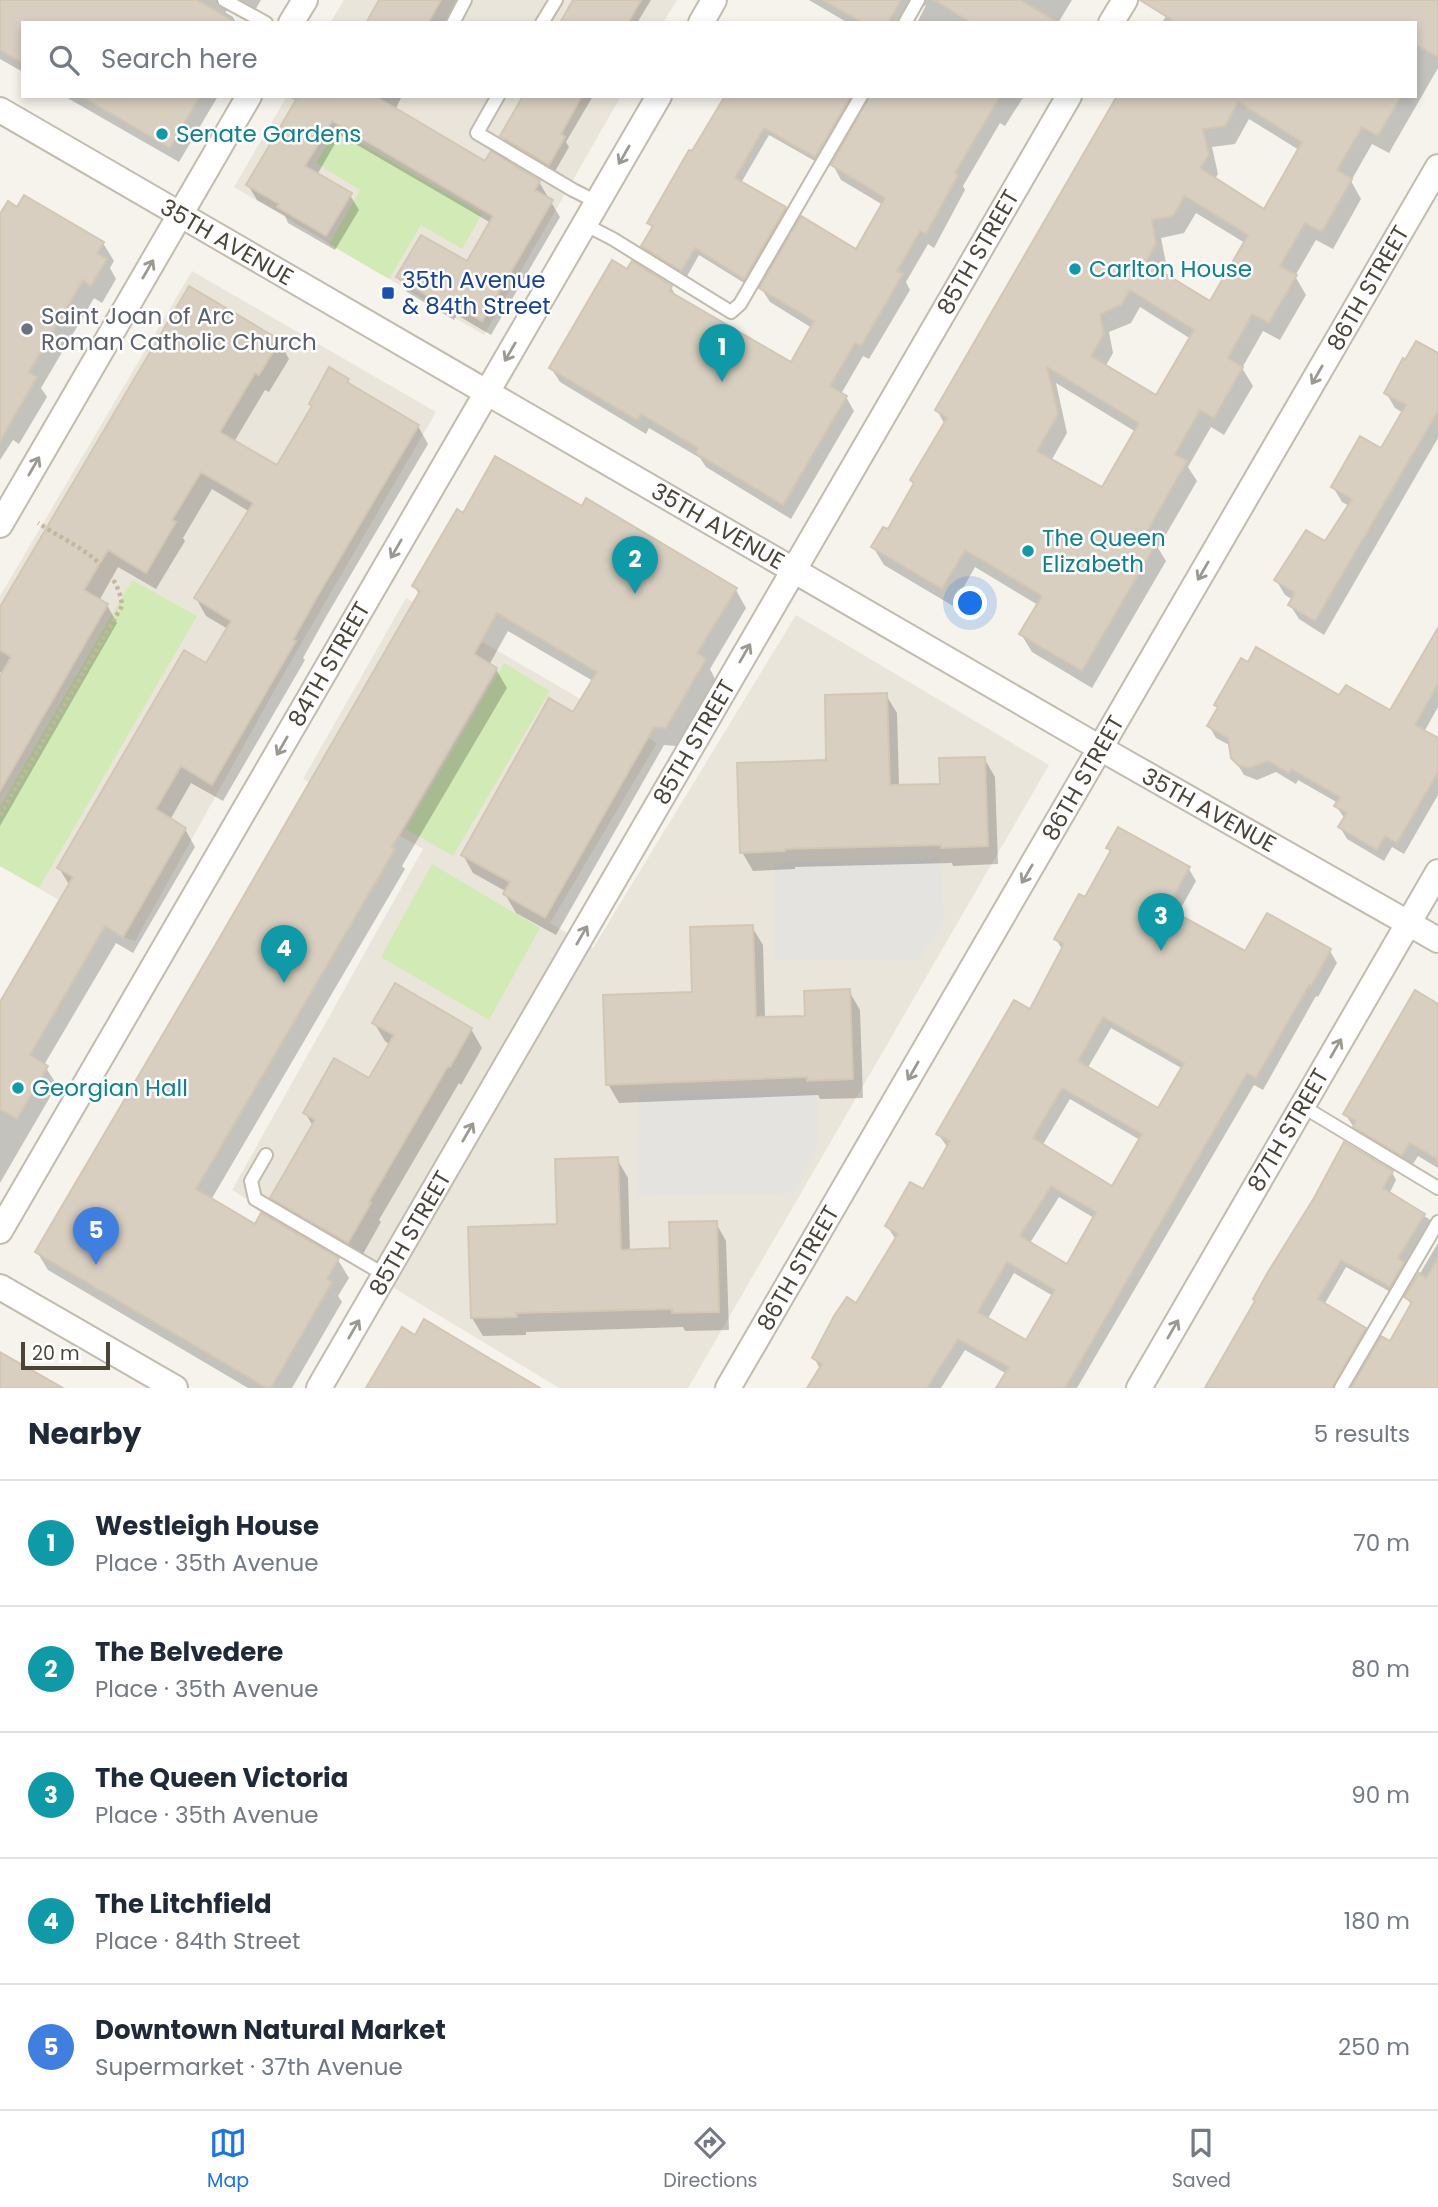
<!DOCTYPE html>
<meta charset="utf-8">
<style>
:root{--surface:#fff;--page:#f2f2f3;--text:#1f2937;--muted:#747a83;--line:#e0e1e3;--accent:#1a73e8}
body{margin:0;font-family:Poppins,sans-serif;background:var(--page);color:var(--text)}
.scale{position:absolute;left:21px;bottom:18px;width:89px;box-sizing:border-box;padding-left:7px;border:4px solid #4b4439;border-top:0;font-size:19px;line-height:24px;white-space:nowrap;color:#4b4439;-webkit-text-stroke:5px #fff;paint-order:stroke}
.you{position:absolute;left:971px;top:604px;width:24px;height:24px;margin:-18px;border:5px solid #fff;border-radius:50%;background:#1a73e8;box-shadow:0 0 0 10px #1a73e833}
.badge{display:grid;place-items:center;width:46px;height:46px;border-radius:50%;background:var(--accent);color:#fff;font-size:23px;font-weight:700}
.pin{position:absolute;translate:-50% -58px;filter:drop-shadow(0 2px 4px #0008)}
.pin::after{content:'';position:absolute;top:37px;width:24px;height:21px;background:inherit;clip-path:polygon(0 0,100% 0,50% 100%)}
.list{margin:0;padding:0;list-style:none}
h2{display:flex;justify-content:space-between;align-items:center;height:91px;margin:0;padding:0 28px;font-size:30px}
h2 small{font-size:23px;font-weight:400;color:var(--muted)}
.list li{display:grid;grid-template-columns:46px 1fr auto;gap:21px;align-items:center;box-sizing:border-box;height:126px;padding:0 28px;border-top:2px solid var(--line)}
.list b{display:block;font-size:26px;white-space:nowrap}
.list p{margin:0;font-size:23px;white-space:nowrap;color:var(--muted)}
.list em{font-size:23px;font-style:normal;color:var(--muted)}
.icon{flex:none;width:38px;height:38px;fill:none;stroke:currentColor;stroke-width:2;stroke-linecap:round;stroke-linejoin:round}
.map{position:relative;flex:none;width:1438px;height:1388px;overflow:hidden}
.search{position:absolute;background:var(--surface);box-shadow:0 4px 10px #0003;left:21px;right:21px;top:21px;height:77px;display:flex;align-items:center;gap:18px;box-sizing:border-box;padding:0 24px;border-radius:0px;color:var(--muted);font-size:26px}
.sheet{height:721px;background:var(--surface)}
nav{display:flex;justify-content:space-around;align-items:center;box-sizing:border-box;height:98px;border-top:2px solid var(--line);background:var(--surface);font-size:19px;color:var(--muted)}
nav a{display:grid;justify-items:center;gap:4px}
nav .on{color:var(--accent)}
.map>svg:first-child{display:block}
.residential{fill:#eae5da}
.green{fill:#d2eab5}
.parking{fill:#e5e3e0}
.shadow{fill:#0003;fill-rule:evenodd}
.building{fill:#d8cfc1;stroke:#d3c7b4;stroke-width:2;fill-rule:evenodd}
.lines{fill:none;stroke-linecap:round;stroke-linejoin:round}
.lane-casing{stroke:#c2bbae;stroke-width:16}
.street-casing{stroke:#c2bbae;stroke-width:28}
.path{stroke:#c4b79f;stroke-width:4.5;stroke-dasharray:3.5 3.5;stroke-linecap:butt}
.lane{stroke:#fff;stroke-width:12}
.street{stroke:#fff;stroke-width:24}
.oneway{stroke:#9c9892}
.culture-dot{fill:#0f9aa8;stroke:#fff;stroke-width:2.5}
.transit-dot{fill:#1a4fb4;stroke:#fff;stroke-width:2.5}
.worship-dot{fill:#6b7280;stroke:#fff;stroke-width:2.5}
.labels{text-anchor:middle;stroke-width:5;stroke-linejoin:round;paint-order:stroke}
.culture-label{font-size:23px;fill:#0d838f;stroke:#fff;text-anchor:start}
.street-label{font-size:23px;fill:#4b4439;stroke:#fff}
.transit-label{font-size:23px;fill:#164399;stroke:#fff;text-anchor:start}
.worship-label{font-size:23px;fill:#5b616d;stroke:#fff;text-anchor:start}
</style>
<div class="map">
<svg width="1438" height="1388" viewBox="0 0 1438 1388">
<rect width="100%" height="100%" fill="#f6f3ec"/>
<path class="residential" d="M344,0H677L663,23H330Z
M287,96H621L484,335L234,187Z
M192,271L436,412L287,668L135,941L123,937L0,866V596Z
M406,598L657,743L550,923L593,948L796,615L1049,765L688,1388H559L232,1190L423,849L303,779Z"/>
<path class="green" d="M336,129L482,214L462,249L421,225L389,279L329,244L360,190L316,163Z
M132,580L197,616L39,888L0,866V807Z
M504,663L550,691L453,856L406,829Z
M432,864L540,928L489,1020L381,957Z"/>
<path class="parking" d="M940,858L944,921L918,961L773,960L775,863Z
M817,1091V1150L792,1193L637,1195L639,1093Z"/>
<path class="shadow" d="M0,0H261L252,15L234,6L225,12L233,17L236,23H23V72L0,59Z
M380,0H458L445,23H368Z
M575,0H651L637,23H562Z
M809,0H1072L1058,23H917L926,5L918,9L911,23H848Z
M1175,0H1438V68L1389,153L1372,144L1351,181L1361,199L1333,249L1316,240L1295,276L1306,295L1280,340L1263,331L1242,368L1253,386L1224,435L1211,427L1188,467L1197,481L1158,548L1166,561L1092,688L1032,652L1021,634L1038,605L975,567L953,606L884,565L873,547L888,531L915,486L912,480L945,425L937,410L1119,96H1415V23H1162ZM1249,119L1299,150L1264,211L1215,179L1218,174L1212,147L1235,144ZM1196,213L1245,243L1211,304L1160,273L1166,263L1161,238L1184,233ZM1140,307L1191,339L1157,398L1105,367L1113,353L1109,332L1131,323ZM1056,383L1136,432L1103,490L1051,461L1067,433Z
M64,96H218L179,162Z
M300,96H402L395,110L486,163L539,182L560,217L491,335L457,315L454,320L407,292L398,277L467,264L491,223L340,135L317,175L350,195L359,210L335,250L288,223L285,216L257,200L248,185Z
M525,96H593L566,142L569,147L554,173L507,145L502,136Z
M727,96H861L820,164L769,135L741,183L785,209L789,217L749,286L699,255L686,278L648,254L643,246L653,230L649,223Z
M945,96H1024L1005,126L1000,123L963,186L965,190L934,248L928,244L906,282L910,290L869,359L863,356L841,394L846,397L854,411L791,519L706,467L700,458L649,428L646,434L560,382L551,368L628,272L671,287L677,298L791,364L812,328L770,302L761,288L856,251L883,205L841,180L833,165Z
M17,209L103,243L114,261L110,268L116,279L102,303L94,298L41,388L47,397L19,444L13,440L0,460V218Z
M279,341L289,359L269,392L265,390L234,442L277,468L347,380L351,386L418,426L428,444L327,615L303,658L305,660L223,801L191,783L170,820L185,829L195,847L133,953L116,943L44,1065L57,1085L0,1183V1006L70,886L59,868L207,665L228,629L206,616L196,598L250,512L212,489L183,538L185,541L156,589L118,567L99,601L107,605L117,623L0,826V680L3,674L0,672V611Z
M1438,353V438L1324,635L1299,619L1290,605L1293,600L1285,595L1276,580L1326,544L1349,506L1342,502L1333,487L1382,451L1403,413L1395,408L1386,393Z
M582,509L736,590L746,608L710,669L715,679L676,746L664,745L556,935L516,913L505,894L507,892L473,873L463,855L574,714L593,681L508,631L489,665L496,669L507,688L402,866L405,869L211,1200L255,1226L338,1260L349,1278L338,1296L342,1302L292,1388H248L48,1270L37,1252L420,596L414,586L463,515Z
M1438,630V707L1424,732L1438,740V795L1404,854L1392,847L1384,861L1347,839L1340,827L1345,819L1336,806L1338,803L1298,780L1296,784L1276,772L1257,780L1244,775L1233,757L1231,746L1216,738L1209,726L1219,709L1216,705L1340,697L1390,712Z
M886,695L897,713L899,786L942,785L984,758L995,777L998,864L953,866L952,863L795,867V869L753,871L742,852L828,761Z
M1108,848L1189,869L1196,881L1177,915L1245,954L1267,916L1330,951L1337,963L1318,997L1316,996L1263,1090L1254,1085L1077,1388H998L1007,1374L965,1350L941,1388H809L820,1369L814,1358L857,1305L896,1240L887,1226L924,1192L948,1148L938,1134L1031,1011L1063,951L1056,939L1085,900L1111,854ZM1111,1028L1183,1069L1159,1111L1087,1069ZM1070,1099L1140,1140L1113,1188L1042,1146ZM1059,1197L1094,1218L1068,1266L1030,1243ZM1014,1273L1053,1296L1027,1343L987,1320Z
M752,927L763,945L765,1019L807,1017L849,991L860,1010L863,1098L820,1099L818,1095L619,1103L608,1084L694,993Z
M1438,1006V1168L1418,1156L1410,1169L1363,1141L1345,1114Z
M374,1023L471,1029L482,1048L461,1085L459,1083L379,1220L381,1222L359,1261L283,1216L272,1198L313,1126L305,1113L369,1081L390,1045L385,1041Z
M617,1159L628,1178L630,1251L672,1250L716,1223L726,1241L729,1330L685,1331L683,1327L526,1332V1335L483,1336L472,1318L559,1226Z
M1392,1172L1396,1180L1389,1194L1429,1219L1434,1227L1394,1294L1346,1267L1324,1305L1365,1329L1369,1337L1340,1388L1336,1385L1334,1388H1204L1214,1371L1216,1372Z
M1438,1243V1388H1353L1390,1344L1412,1306L1406,1297Z"/>
<path class="building" d="M0,0H197L236,23H23V63L0,50Z
M379,0H441L428,23H366Z
M573,0H641L628,23H560Z
M823,0H901L888,23H863Z
M934,0H1020L1059,23H972Z
M1140,0H1438V57L1415,44V23H1177Z
M81,96H200L170,148Z
M290,96H375L485,161L491,151L540,181L535,190L553,200L482,321L448,300L445,306L396,277L421,235L467,261L493,216L332,121L305,166L352,193L326,236L277,207L279,204L246,185L296,100Z
M523,96H582L561,134L565,137L549,165L500,136Z
M725,96H851L815,157L764,128L735,178L786,207L744,279L695,248L681,271L641,246L653,226L647,223L689,150L692,151Z
M870,96H1000L955,173L958,175L926,234L920,231L897,271L903,274L861,346L855,343L830,386L847,396L783,505L696,453L698,448L641,414L637,420L549,368L612,260L627,269L632,261L672,286L669,291L791,362L814,321L759,288L801,216L856,249L885,198L831,165Z
M1117,96H1401L1378,136L1362,127L1337,170L1352,179L1322,232L1305,223L1280,266L1297,275L1269,323L1252,314L1228,358L1243,367L1214,418L1200,410L1175,454L1187,461L1145,535L1157,542L1082,671L1019,634L1042,596L965,550L942,589L871,547L883,527L888,529L914,483L910,480L947,418L935,410ZM1238,102L1302,142L1264,209L1200,168L1209,155L1203,129L1225,126ZM1185,196L1248,235L1210,301L1146,262L1156,244L1152,220L1173,216ZM1130,290L1194,330L1156,395L1091,356L1104,334L1100,314L1121,305ZM1047,367L1139,423L1102,487L1037,451L1058,414Z
M24,195L104,242L97,253L107,259L91,286L83,280L29,372L37,377L0,441V214L8,201L17,207Z
M189,286L280,340L259,375L255,373L220,432L277,465L312,406L309,404L329,367L349,379L347,382L419,425L317,597L293,640L296,641L212,785L181,766L156,809L186,828L123,937L105,926L30,1055L48,1066L17,1119L0,1109V1002L73,877L57,868L184,650L206,663L231,621L194,598L253,503L201,472L172,520L176,522L146,573L108,550L84,590L108,604L0,791V676L11,657L0,650V607Z
M1416,341L1438,353V411L1315,621L1288,605L1295,593L1274,580L1306,530L1325,541L1352,499L1331,487L1360,436L1381,448L1406,405L1384,393L1403,358L1405,360Z
M495,456L582,506L586,498L737,588L697,653L706,659L666,728L654,727L545,918L503,894L510,882L461,855L549,698L573,712L597,672L497,613L474,654L497,668L392,847L395,849L196,1189L255,1224L261,1213L339,1258L327,1279L332,1282L271,1388H267L35,1252L216,944L420,591L412,586L457,509L463,513Z
M1438,628V684L1415,725L1438,738V772L1397,843L1385,836L1377,850L1338,827L1347,813L1334,806L1340,797L1291,769L1289,773L1268,761L1250,768L1239,766L1231,758L1228,738L1207,726L1218,707L1214,705L1241,658L1248,662L1256,647L1339,695L1346,685L1390,710Z
M887,693L890,785L940,784L939,758L985,757L988,846L941,848V845L785,849V851L740,853L737,763L826,760L825,695Z
M1118,827L1190,867L1167,908L1245,951L1267,913L1331,949L1311,986L1309,985L1256,1078L1247,1073L1065,1388H996L1009,1367L958,1339L927,1388H807L822,1364L812,1358L834,1316L847,1297L856,1303L898,1234L885,1226L910,1182L923,1189L950,1141L936,1134L1014,1000L1030,1009L1064,944L1054,939L1079,894L1085,897L1111,850L1106,848ZM1103,1017L1184,1063L1158,1108L1078,1061ZM1062,1088L1142,1134L1112,1186L1033,1138ZM1051,1186L1096,1212L1067,1264L1020,1236ZM1007,1262L1055,1290L1026,1340L978,1312Z
M753,925L756,1017L805,1016L804,991L850,989L853,1079L807,1081V1077L606,1085L603,995L692,992L690,927Z
M395,983L472,1028L450,1067L448,1066L369,1202L371,1203L348,1243L270,1198L315,1120L303,1113L334,1058L369,1078L394,1035L372,1023Z
M1415,990L1438,1004V1160L1410,1143L1402,1156L1353,1127L1356,1121L1343,1114Z
M1344,1142L1393,1171L1383,1188L1425,1214L1398,1258L1404,1262L1390,1287L1341,1260L1318,1299L1366,1328L1332,1388H1205L1255,1301L1253,1299L1268,1272L1314,1198Z
M618,1157L621,1250L670,1248L669,1222L717,1221L719,1312L672,1313V1309L516,1313L517,1317L471,1318L468,1227L557,1224L555,1159Z
M1438,1258V1388H1351L1381,1336L1390,1341L1412,1302L1404,1297L1419,1273L1426,1278Z
M424,1319L489,1358L540,1388H366L402,1327L415,1335Z
M0,1352L63,1388H0Z"/>
<g class="lines">
<g class="lane-casing">
<path id="lane" d="M224,0L266,23
M453,23L465,0
M542,23L556,0
M905,23L918,0
M498,96L477,133L573,190L597,202
M584,224L613,239L731,312L740,304L861,96
M1302,1106L1438,1188
M266,1155L251,1181L255,1199L385,1275
M1341,1388L1438,1222"/>
</g>
<g class="street-casing">
<path id="street" d="M291,23L305,0
M701,23L714,0
M1111,23L1125,0
M0,110L1100,748L1438,940
M0,525L249,96
M0,1231L659,96
M0,1287L175,1388
M319,1388L1069,96
M728,1388L1438,167
M1139,1388L1438,872"/>
</g>
<path class="path" d="M0,815L122,606C118,562 70,544 38,523"/>
<use href="#lane" class="lane"/>
<use href="#street" class="street"/>
</g>
<defs><path id="oneway-shaft" d="M-6 0H5M1.5-3L5.5 0L1.5 3" fill="none" stroke-width="1.6" stroke-linecap="round" stroke-linejoin="round" transform="scale(1.75)"/></defs>
<g class="oneway">
<use href="#oneway-shaft" transform="translate(624 155) rotate(120)"/>
<use href="#oneway-shaft" transform="translate(148 269) rotate(-60)"/>
<use href="#oneway-shaft" transform="translate(510 352) rotate(120)"/>
<use href="#oneway-shaft" transform="translate(1317 375) rotate(120)"/>
<use href="#oneway-shaft" transform="translate(34 466) rotate(-60)"/>
<use href="#oneway-shaft" transform="translate(396 549) rotate(120)"/>
<use href="#oneway-shaft" transform="translate(1203 571) rotate(120)"/>
<use href="#oneway-shaft" transform="translate(745 653) rotate(-60)"/>
<use href="#oneway-shaft" transform="translate(282 746) rotate(120)"/>
<use href="#oneway-shaft" transform="translate(1027 874) rotate(120)"/>
<use href="#oneway-shaft" transform="translate(582 935) rotate(-60)"/>
<use href="#oneway-shaft" transform="translate(1336 1048) rotate(-60)"/>
<use href="#oneway-shaft" transform="translate(913 1071) rotate(120)"/>
<use href="#oneway-shaft" transform="translate(468 1132) rotate(-60)"/>
<use href="#oneway-shaft" transform="translate(354 1329) rotate(-60)"/>
<use href="#oneway-shaft" transform="translate(1173 1329) rotate(-60)"/>
</g>
<g class="culture-dot">
<circle cx="162" cy="134" r="7"/>
<circle cx="1075" cy="269" r="7"/>
<circle cx="1028" cy="551" r="7"/>
<circle cx="18" cy="1088" r="7"/>
</g>
<rect class="transit-dot" x="381" y="286" width="14" height="14" rx="3.5"/>
<circle class="worship-dot" cx="27" cy="329" r="7"/>
<g class="labels">
<g class="culture-label">
<text x="176" y="142">Senate Gardens</text>
<text x="1089" y="277">Carlton House</text>
<text x="1042" y="546">The Queen<tspan x="1042" dy="26">Elizabeth</tspan></text>
<text x="32" y="1096">Georgian Hall</text>
</g>
<g class="street-label">
<text transform="translate(227 242) rotate(30)" y="8">35TH AVENUE</text>
<text transform="translate(978 252) rotate(-60)" y="8">85TH STREET</text>
<text transform="translate(1368 288) rotate(-60)" y="8">86TH STREET</text>
<text transform="translate(718 526) rotate(30)" y="8">35TH AVENUE</text>
<text transform="translate(329 664) rotate(-60)" y="8">84TH STREET</text>
<text transform="translate(694 742) rotate(-60)" y="8">85TH STREET</text>
<text transform="translate(1083 778) rotate(-60)" y="8">86TH STREET</text>
<text transform="translate(1209 810) rotate(29)" y="8">35TH AVENUE</text>
<text transform="translate(1288 1130) rotate(-60)" y="8">87TH STREET</text>
<text transform="translate(410 1233) rotate(-60)" y="8">85TH STREET</text>
<text transform="translate(798 1268) rotate(-60)" y="8">86TH STREET</text>
</g>
<g class="transit-label">
<text x="402" y="288">35th Avenue<tspan x="402" dy="26">&amp; 84th Street</tspan></text>
</g>
<g class="worship-label">
<text x="41" y="324">Saint Joan of Arc<tspan x="41" dy="26">Roman Catholic Church</tspan></text>
</g>
</g>
</svg>
<div class="scale">20 m</div>
<div class="you"></div>
<div class="pin badge" style="left:722px;top:382px;background:#0f9aa8">1</div>
<div class="pin badge" style="left:635px;top:594px;background:#0f9aa8">2</div>
<div class="pin badge" style="left:1161px;top:951px;background:#0f9aa8">3</div>
<div class="pin badge" style="left:284px;top:983px;background:#0f9aa8">4</div>
<div class="pin badge" style="left:96px;top:1265px;background:#3f7fe0">5</div>
<div class="search"><svg class="icon" aria-label="search" viewBox="0 0 24 24"><circle cx="10" cy="10" r="6"/><path d="M15 15l6 6"/></svg>Search here</div>
</div>
<section class="sheet">
<h2>Nearby<small>5 results</small></h2>
<ul class="list">
<li><span class="badge" style="background:#0f9aa8">1</span><div><b>Westleigh House</b><p>Place · 35th Avenue</p></div><em>70 m</em></li>
<li><span class="badge" style="background:#0f9aa8">2</span><div><b>The Belvedere</b><p>Place · 35th Avenue</p></div><em>80 m</em></li>
<li><span class="badge" style="background:#0f9aa8">3</span><div><b>The Queen Victoria</b><p>Place · 35th Avenue</p></div><em>90 m</em></li>
<li><span class="badge" style="background:#0f9aa8">4</span><div><b>The Litchfield</b><p>Place · 84th Street</p></div><em>180 m</em></li>
<li><span class="badge" style="background:#3f7fe0">5</span><div><b>Downtown Natural Market</b><p>Supermarket · 37th Avenue</p></div><em>250 m</em></li>
</ul>
</section>
<nav>
<a class="on"><svg class="icon" aria-label="map" viewBox="0 0 24 24"><path d="M3 6l6-2 6 2 6-2v14l-6 2-6-2-6 2zM9 4v14M15 6v14"/></svg>Map</a>
<a><svg class="icon" aria-label="directions" viewBox="0 0 24 24"><path d="M12 3l9 9-9 9-9-9zM9 14v-3h6M13 9l2 2-2 2"/></svg>Directions</a>
<a><svg class="icon" aria-label="saved" viewBox="0 0 24 24"><path d="M7 4h10v16l-5-4-5 4z"/></svg>Saved</a>
</nav>
